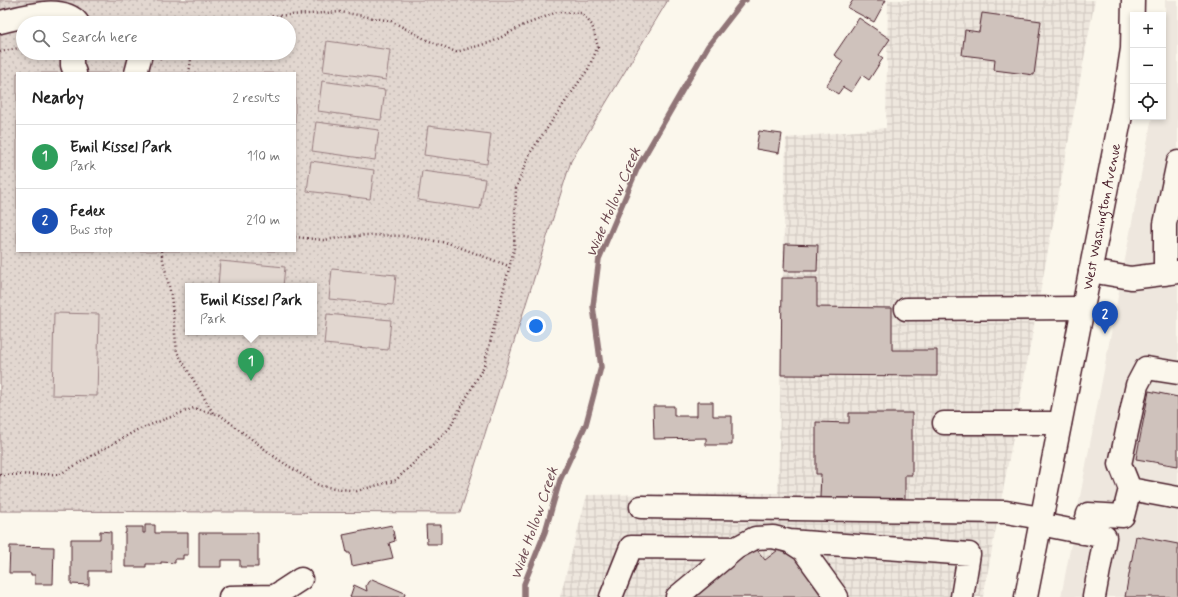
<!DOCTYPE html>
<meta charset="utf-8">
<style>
:root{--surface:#fff;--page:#f2f2f2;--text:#222;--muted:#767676;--line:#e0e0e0;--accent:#1f6fb2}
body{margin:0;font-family:Mynerve,sans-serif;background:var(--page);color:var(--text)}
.controls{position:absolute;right:12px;top:12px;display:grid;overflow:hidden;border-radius:0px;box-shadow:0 2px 6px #0003}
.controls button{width:36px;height:36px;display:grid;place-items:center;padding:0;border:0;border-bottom:1px solid var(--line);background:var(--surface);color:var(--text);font:20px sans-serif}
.you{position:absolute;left:536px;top:326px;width:14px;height:14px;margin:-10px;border:3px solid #fff;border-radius:50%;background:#1a73e8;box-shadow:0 0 0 6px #1a73e833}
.badge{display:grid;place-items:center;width:26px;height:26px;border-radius:50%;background:var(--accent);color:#fff;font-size:13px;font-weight:700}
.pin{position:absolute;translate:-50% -33px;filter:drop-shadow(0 1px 2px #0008)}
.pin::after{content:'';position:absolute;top:21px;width:14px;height:12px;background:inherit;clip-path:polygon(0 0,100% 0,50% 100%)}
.popup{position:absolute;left:185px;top:283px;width:132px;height:52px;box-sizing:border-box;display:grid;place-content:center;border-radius:0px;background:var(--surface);filter:drop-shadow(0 1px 3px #0005);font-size:13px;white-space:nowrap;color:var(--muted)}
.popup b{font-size:15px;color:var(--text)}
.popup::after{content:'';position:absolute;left:50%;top:100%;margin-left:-8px;border:8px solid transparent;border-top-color:var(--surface)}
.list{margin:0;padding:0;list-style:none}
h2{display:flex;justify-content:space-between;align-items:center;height:52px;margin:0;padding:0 16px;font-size:17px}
h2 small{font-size:13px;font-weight:400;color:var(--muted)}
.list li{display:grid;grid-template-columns:26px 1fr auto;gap:12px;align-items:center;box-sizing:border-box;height:64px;padding:0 16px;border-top:1px solid var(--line)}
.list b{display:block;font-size:15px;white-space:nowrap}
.list p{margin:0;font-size:13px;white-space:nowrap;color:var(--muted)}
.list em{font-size:13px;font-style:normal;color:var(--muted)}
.icon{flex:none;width:22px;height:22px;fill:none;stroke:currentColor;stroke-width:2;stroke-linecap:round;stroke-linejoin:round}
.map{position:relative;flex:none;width:1178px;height:597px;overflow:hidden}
.search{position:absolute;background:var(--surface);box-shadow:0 2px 6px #0003;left:16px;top:16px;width:280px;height:44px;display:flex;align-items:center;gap:10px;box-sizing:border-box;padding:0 14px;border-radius:22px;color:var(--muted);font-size:15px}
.panel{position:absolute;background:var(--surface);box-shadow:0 2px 6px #0003;left:16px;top:72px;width:280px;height:180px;border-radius:0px}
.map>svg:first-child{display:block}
.built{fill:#eee7de}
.industrial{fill:url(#industrial-grid)}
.grass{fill:url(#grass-dots);stroke:#967b7e;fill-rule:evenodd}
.garden{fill:#e2d7d0;stroke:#967b7e}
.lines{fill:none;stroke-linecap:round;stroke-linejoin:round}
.stream{stroke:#907477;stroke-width:5.5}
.building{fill:#cfc2bc;stroke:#4a1f2b}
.minor-casing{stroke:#4a1f2b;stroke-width:25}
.major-casing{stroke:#4a1f2b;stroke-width:25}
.path{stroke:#4a1f2b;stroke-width:2.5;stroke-dasharray:1 3;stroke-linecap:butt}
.minor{stroke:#fbf7ec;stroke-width:22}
.major{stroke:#fbf7ec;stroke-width:22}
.labels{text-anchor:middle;stroke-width:3;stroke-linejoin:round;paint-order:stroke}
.street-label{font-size:14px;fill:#4a1f2b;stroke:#fbf7ec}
.water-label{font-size:15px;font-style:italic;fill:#6d4a51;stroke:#fbf7ec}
</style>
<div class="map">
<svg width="1178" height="597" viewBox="0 0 1178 597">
<defs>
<pattern id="industrial-grid" width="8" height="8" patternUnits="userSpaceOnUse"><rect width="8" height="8" fill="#eee7de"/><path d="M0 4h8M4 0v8" fill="none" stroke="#cec6bf"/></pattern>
<pattern id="grass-dots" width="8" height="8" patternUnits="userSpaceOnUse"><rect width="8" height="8" fill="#e2d7d0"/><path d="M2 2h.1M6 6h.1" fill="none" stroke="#c3b8b3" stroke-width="1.8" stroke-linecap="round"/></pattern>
</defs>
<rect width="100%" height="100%" fill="#fbf7ec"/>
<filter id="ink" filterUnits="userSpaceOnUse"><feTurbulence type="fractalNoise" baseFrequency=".025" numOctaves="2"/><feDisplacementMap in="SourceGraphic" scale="8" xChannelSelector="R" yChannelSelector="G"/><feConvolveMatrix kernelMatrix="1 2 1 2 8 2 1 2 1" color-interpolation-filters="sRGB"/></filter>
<g filter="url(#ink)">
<path class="built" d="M1165,0H1178V597H1061L1152,117H1163V42L1165,26Z"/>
<path class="industrial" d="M888,0H1095L983,597H560L587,495L778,493L786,138L886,128Z"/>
<path class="grass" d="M0,0H668L571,161L460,513L0,511ZM23,23H289V53H23ZM17,73H295V251H17ZM188,286H314V332H188Z"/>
<path class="garden" d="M327,41L390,50L386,80L323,71Z
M322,81L385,90L381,120L318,111Z
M316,122L379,130L375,160L312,151Z
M428,126L491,134L487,164L424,155Z
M311,161L374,170L370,199L307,191Z
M422,171L485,179L480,209L418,200Z
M220,261L285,267L283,286H218Z
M332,269L396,275L393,305L329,299Z
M54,313L99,314L97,396L52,395Z
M327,314L391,320L388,350L324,344Z"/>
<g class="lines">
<path class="stream" d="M524,597V584L545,532L560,480L586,424L601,367L593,306L599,259L638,167L708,46L743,1L746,0"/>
</g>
<path class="building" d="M853,0H886L874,22L848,8Z
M982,13L1041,21L1034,75L994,70L995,59L962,55L965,30L979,32Z
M859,18L890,39L879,55L883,58L869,80L862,75L851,92L843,87L838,94L826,86L843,61L834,55Z
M759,131L782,134L779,153L756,149Z
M785,244L818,245L817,271H784Z
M782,278H817V307L892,308V350H937V376L781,375Z
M1149,391L1178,397V466L1136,459Z
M697,402H713V416H732V445H706V438L654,439L653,406H674V416H697Z
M849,413H912V475H905V499L820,498L821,474H816V422L849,423Z
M145,525H155V533H188V555H183V559H175V563L161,562V564H146V567H125V533H126V527H143V533H145Z
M392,525L395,541L389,543L393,558L352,566L350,553H347L343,535Z
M426,525H441V544H427Z
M100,531L111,532V571H89V585L71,584V539H100Z
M199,533H258V567H240V560H221V567H199Z
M1136,536L1178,544V597H1125Z
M786,544L827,597H690L754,546L765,560Z
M10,546L54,547L53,584H35V575H31V573H9Z
M372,579L405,593L404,597H350L354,585L367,591L366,586L368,582Z"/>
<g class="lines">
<g class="minor-casing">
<path id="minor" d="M0,22C22,17 62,3 78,23
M72,53V65L75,73
M136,73L140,58L139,53
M1090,271L1131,278L1178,272
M1165,274V224L1178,162
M906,309L1082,308
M944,423H1060
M1130,489L1178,498
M641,507L1006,512L1041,518
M1040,524L1105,537L1094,597
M1083,533L1088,514L1123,516L1130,489L1120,464L1137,385L1146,368L1178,373
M789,541L969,554L962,597
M230,597L275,596L301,579
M611,597L631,547L736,548
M677,597L736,548L755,538L773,537L789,541L803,550L837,597"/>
</g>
<g class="major-casing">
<g id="major">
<path id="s1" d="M1026,597L1124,100L1132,49L1133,0"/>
</g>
</g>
<path class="path" d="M0,52L23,47
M160,59L163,53
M189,73L192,53
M295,237L323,240L366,235L404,236L448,243L509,266
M161,251L171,295L177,352L213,413
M0,475L60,474L137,430L194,408L220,415L279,460L320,486L357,491L396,480L449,429L484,366L514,249L516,188L530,153L588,69L598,47L592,25L581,13L557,12L522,26L492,42L456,52L427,40L391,21L341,12L273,16L250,23"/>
<use href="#minor" class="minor"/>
<use href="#major" class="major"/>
</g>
</g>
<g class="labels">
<g class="street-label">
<text dy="5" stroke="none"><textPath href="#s1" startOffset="388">West Washington Avenue</textPath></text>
</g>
<g class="water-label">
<text transform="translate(613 202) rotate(-67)" y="5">Wide Hollow Creek</text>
<text transform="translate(534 523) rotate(-71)" y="5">Wide Hollow Creek</text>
</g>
</g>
</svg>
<div class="controls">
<button>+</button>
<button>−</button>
<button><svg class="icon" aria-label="locate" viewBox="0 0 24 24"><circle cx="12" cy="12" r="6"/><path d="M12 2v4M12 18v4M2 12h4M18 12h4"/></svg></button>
</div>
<div class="you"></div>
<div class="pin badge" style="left:251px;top:381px;background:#2e9e5b">1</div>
<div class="popup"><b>Emil Kissel Park</b>Park</div>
<div class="pin badge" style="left:1105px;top:334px;background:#1a4fb4">2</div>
<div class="search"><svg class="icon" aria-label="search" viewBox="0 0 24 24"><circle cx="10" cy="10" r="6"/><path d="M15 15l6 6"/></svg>Search here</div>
<section class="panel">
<h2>Nearby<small>2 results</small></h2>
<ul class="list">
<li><span class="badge" style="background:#2e9e5b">1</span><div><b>Emil Kissel Park</b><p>Park</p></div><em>110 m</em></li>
<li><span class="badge" style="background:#1a4fb4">2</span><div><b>Fedex</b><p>Bus stop</p></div><em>210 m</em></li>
</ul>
</section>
</div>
